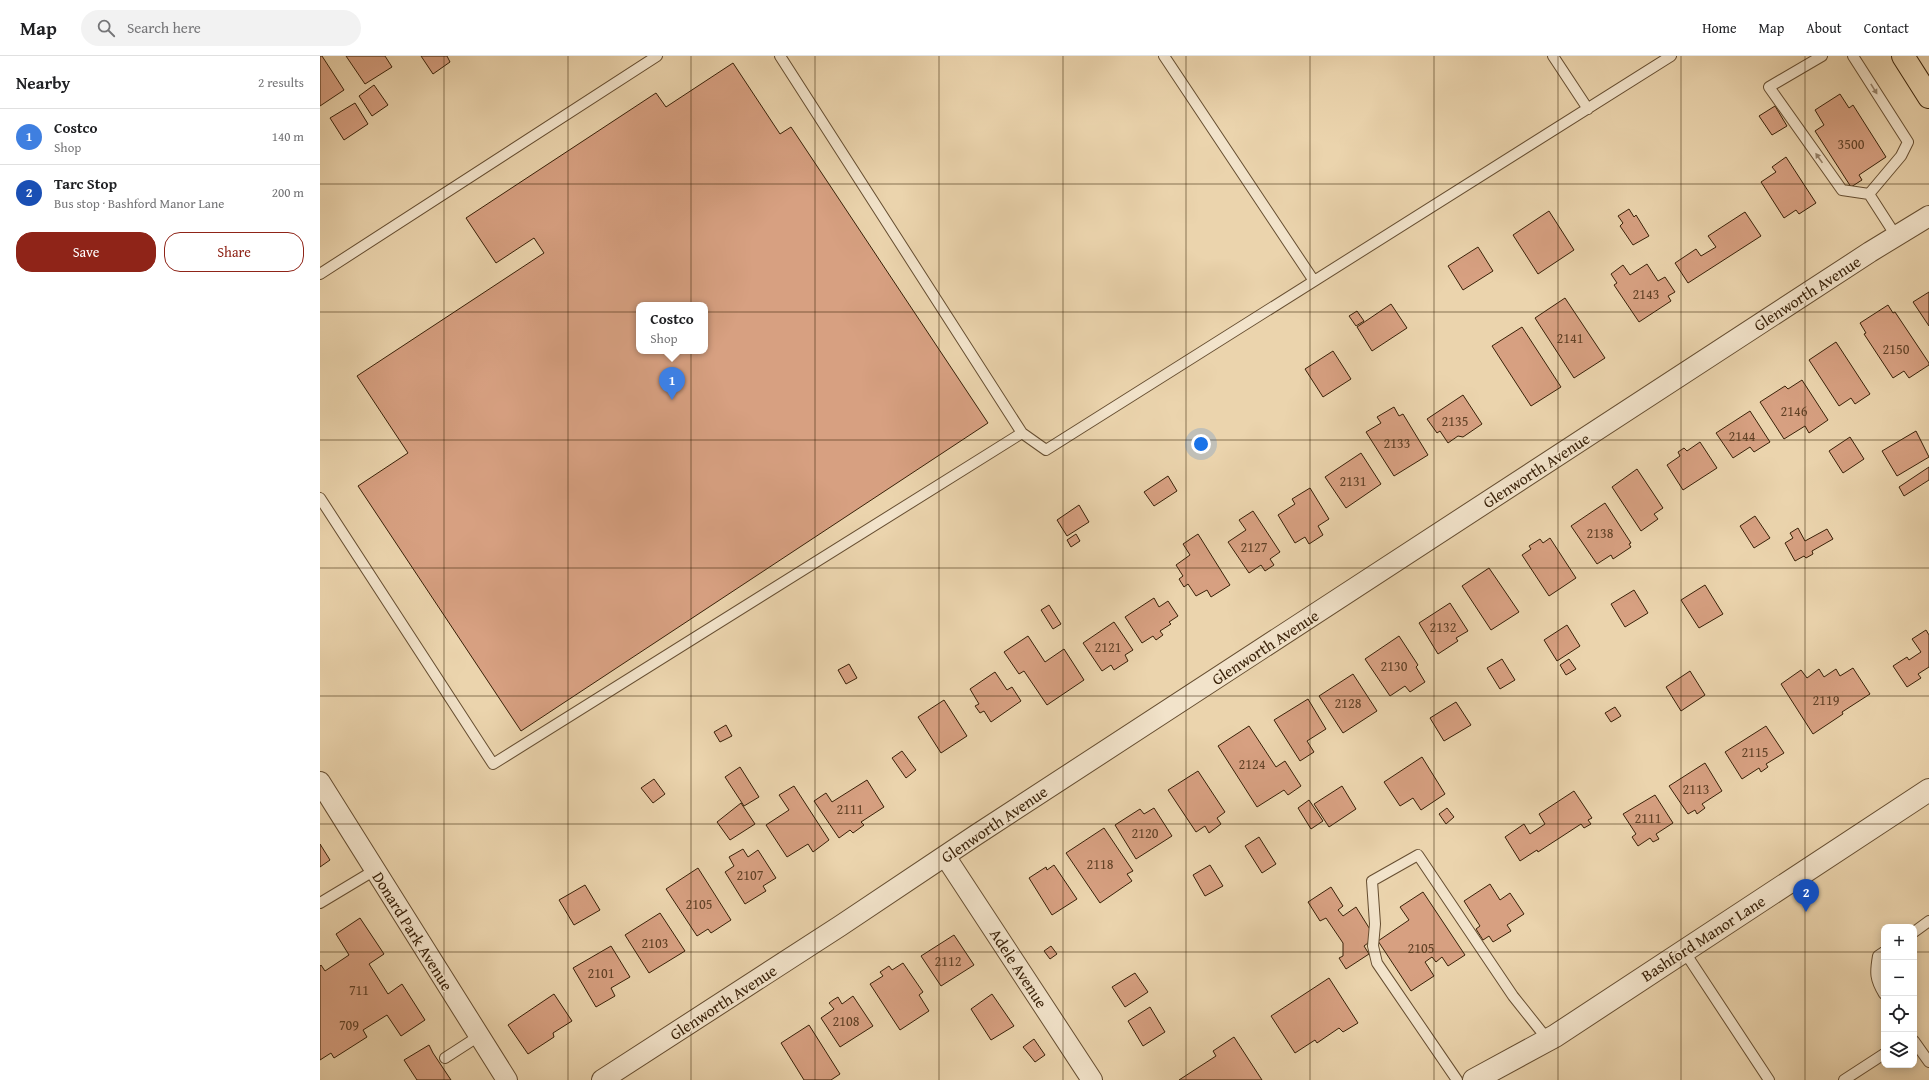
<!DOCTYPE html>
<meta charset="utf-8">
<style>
:root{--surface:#fff;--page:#f2f2f2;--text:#202124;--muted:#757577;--line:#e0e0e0;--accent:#8f2418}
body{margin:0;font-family:"Gentium Book Plus",serif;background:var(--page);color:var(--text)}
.controls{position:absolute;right:12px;bottom:12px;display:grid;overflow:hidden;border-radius:8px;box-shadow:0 2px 10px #0003}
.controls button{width:36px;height:36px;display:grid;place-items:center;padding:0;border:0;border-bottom:1px solid var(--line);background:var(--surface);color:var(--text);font:20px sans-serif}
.you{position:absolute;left:881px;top:388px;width:14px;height:14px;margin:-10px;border:3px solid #fff;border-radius:50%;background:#1a73e8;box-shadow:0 0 0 6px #1a73e833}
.badge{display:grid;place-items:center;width:26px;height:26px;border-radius:50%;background:var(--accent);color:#fff;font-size:13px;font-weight:700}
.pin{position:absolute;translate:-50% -33px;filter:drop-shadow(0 1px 2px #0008)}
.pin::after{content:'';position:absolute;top:21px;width:14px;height:12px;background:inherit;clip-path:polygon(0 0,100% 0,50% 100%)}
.popup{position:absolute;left:316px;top:246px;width:72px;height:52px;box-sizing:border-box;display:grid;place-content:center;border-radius:8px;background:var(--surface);filter:drop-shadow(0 1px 3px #0005);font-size:13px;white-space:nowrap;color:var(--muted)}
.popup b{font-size:15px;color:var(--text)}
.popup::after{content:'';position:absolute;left:50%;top:100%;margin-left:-8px;border:8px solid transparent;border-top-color:var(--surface)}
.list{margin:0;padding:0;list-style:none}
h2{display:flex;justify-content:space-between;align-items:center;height:52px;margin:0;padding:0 16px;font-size:17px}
h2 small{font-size:13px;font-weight:400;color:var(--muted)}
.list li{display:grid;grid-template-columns:26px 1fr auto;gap:12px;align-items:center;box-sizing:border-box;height:56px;padding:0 16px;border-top:1px solid var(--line)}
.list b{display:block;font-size:15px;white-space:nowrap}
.list p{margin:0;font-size:13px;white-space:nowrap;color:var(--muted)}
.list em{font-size:13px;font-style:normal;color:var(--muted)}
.actions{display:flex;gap:8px;padding:12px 16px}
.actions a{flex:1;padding:9px 0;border:1px solid var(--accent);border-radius:16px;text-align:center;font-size:14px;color:var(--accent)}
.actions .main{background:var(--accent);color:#fff}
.icon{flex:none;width:22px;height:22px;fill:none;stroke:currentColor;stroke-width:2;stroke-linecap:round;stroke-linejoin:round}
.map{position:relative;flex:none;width:1609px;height:1024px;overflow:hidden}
header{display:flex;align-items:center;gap:24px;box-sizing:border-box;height:56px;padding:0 20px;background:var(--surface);border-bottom:1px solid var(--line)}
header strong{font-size:19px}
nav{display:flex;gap:22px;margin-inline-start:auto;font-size:14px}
.search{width:280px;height:36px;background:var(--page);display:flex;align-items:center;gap:10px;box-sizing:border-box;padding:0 14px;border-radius:22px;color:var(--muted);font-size:15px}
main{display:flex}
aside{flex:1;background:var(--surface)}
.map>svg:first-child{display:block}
.building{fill:#d7a081;stroke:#392108;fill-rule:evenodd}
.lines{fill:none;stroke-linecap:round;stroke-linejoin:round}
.service-casing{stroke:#664e31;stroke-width:12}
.minor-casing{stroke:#664e31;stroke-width:22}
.tertiary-casing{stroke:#664e31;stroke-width:24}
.primary-casing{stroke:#392108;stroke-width:24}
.service{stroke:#f2e3ca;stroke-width:10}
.minor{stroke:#f2e3ca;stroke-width:20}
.tertiary{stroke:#f2e3ca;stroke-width:22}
.primary{stroke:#ebd4ad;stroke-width:22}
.oneway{fill:#968269}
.grid{fill:none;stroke:#392108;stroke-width:1;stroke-opacity:0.55}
.labels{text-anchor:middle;stroke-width:3;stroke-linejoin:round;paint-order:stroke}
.number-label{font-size:14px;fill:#604126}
.street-label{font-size:16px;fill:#392108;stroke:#f2e3ca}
</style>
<header>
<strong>Map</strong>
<div class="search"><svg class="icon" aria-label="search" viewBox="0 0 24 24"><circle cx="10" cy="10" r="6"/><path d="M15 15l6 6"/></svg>Search here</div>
<nav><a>Home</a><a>Map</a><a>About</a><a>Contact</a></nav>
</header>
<main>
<aside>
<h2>Nearby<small>2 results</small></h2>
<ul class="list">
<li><span class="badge" style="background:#3f7fe0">1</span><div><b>Costco</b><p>Shop</p></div><em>140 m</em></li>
<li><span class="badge" style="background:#1a4fb4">2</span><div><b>Tarc Stop</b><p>Bus stop · Bashford Manor Lane</p></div><em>200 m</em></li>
</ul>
<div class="actions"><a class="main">Save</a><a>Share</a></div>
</aside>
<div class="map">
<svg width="1609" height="1024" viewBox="0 0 1609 1024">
<rect width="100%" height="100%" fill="#ebd4ad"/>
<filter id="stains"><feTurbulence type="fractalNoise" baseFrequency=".005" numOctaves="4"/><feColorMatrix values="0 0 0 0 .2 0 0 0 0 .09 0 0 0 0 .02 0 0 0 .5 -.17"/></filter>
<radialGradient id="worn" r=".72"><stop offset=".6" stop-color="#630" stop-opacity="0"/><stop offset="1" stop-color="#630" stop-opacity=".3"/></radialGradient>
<path class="building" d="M0,0H2L24,34L0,50Z
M26,0H65L72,11L45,28Z
M101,0H127L130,6L113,18Z
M413,7L460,78L471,71L668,367L201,675L38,430L88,397L37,320L224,197L214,182L176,207L146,162L336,37L346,51ZM319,249H385V295H319Z
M54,29L68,49L52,60L39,40Z
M1520,38L1529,52L1533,49L1566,101L1539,119L1542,124L1531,131L1495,75L1504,69L1495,54Z
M35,47L48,68L24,84L10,62Z
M1455,50L1467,70L1452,79L1439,60Z
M1466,101L1496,147L1479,158L1476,154L1464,162L1441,126L1456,116L1452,111Z
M1309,153L1314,161L1316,159L1329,180L1313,189L1300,170L1303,167L1298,160Z
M1229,155L1254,194L1218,218L1193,179Z
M1425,156L1441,180L1368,227L1355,207L1376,193L1381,200L1396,191L1388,180Z
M1158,191L1173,215L1143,234L1128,210Z
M1327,208L1338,225L1345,221L1355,236L1348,240L1351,245L1319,266L1294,229L1297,227L1291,218L1303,209L1310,219Z
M1609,236V270L1593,246Z
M1245,242L1285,302L1254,322L1215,262Z
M1071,248L1087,272L1052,295L1037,271Z
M1568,249L1573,257L1575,256L1609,307V309L1589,322L1584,315L1573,322L1544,278L1546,277L1540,267Z
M1037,255L1044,265L1036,270L1029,260Z
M1202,271L1241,331L1211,350L1172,290Z
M1516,286L1550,338L1535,348L1531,342L1519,350L1489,304Z
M1013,295L1031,323L1003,341L985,313Z
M1482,324L1508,364L1489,377L1485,370L1464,383L1440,346L1465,330L1468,333Z
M1143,339L1162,368L1143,381L1138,380L1128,387L1120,375L1117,377L1107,363Z
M1074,351L1079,360L1083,358L1108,399L1074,420L1046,376L1061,367L1057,361Z
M1430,355L1450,386L1434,396L1430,391L1413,402L1396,377Z
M1596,375L1609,401L1577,420L1562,395Z
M1530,381L1544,403L1523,417L1509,395Z
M1380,386L1397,412L1363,434L1347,409L1360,400L1358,396L1364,392L1367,395Z
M1041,397L1061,428L1026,452L1005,421Z
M1609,411V424L1584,440L1579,431Z
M1317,413L1343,452L1334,458L1338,463L1321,475L1292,431Z
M848,420L857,435L834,450L824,436Z
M990,432L1009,463L998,470L1003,479L989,488L985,481L975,487L958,459L975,448L972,443Z
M1285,447L1311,487L1309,488L1311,491L1293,503L1291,499L1277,508L1251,470Z
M759,449L769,466L747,480L737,464Z
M933,455L960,496L950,503L954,509L945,515L941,509L929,517L908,486L926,474L919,464Z
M1435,460L1450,482L1434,492L1420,470Z
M1478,472L1485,485L1507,473L1513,483L1492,495L1493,498L1486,502L1484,500L1475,505L1465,487L1473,482L1470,477Z
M756,478L760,485L751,491L747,484Z
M878,478L910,529L891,541L887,534L876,540L868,528L864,531L859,523L863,520L856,509L870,499L863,488Z
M1230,482L1256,522L1229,540L1202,499L1211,493L1209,490L1220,483L1223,487Z
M1169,512L1199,556L1171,574L1142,530Z
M1385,529L1403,558L1379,572L1361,544Z
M1314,534L1328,557L1305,571L1291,548Z
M834,542L839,551L848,545L858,560L849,566L851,568L840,575L843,579L836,584L833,580L822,587L805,561Z
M1130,547L1148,575L1136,582L1138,585L1118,598L1099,567Z
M729,549L741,568L733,573L721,554Z
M794,566L813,594L805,599L808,605L794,614L791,609L782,615L763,587Z
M1247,569L1260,590L1237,605L1224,584Z
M1606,574L1609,579V611L1598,618L1601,622L1587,631L1573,610L1587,601L1589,604L1601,596L1592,583Z
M708,580L725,606L744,593L764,624L727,649L704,615L699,618L684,596Z
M1079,580L1098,609L1096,611L1105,626L1090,636L1085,630L1070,640L1045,603Z
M1182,603L1195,624L1180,633L1167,612Z
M1249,603L1256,613L1246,619L1240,609Z
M529,608L537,622L526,628L518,614Z
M1533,612L1550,638L1522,656L1523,658L1493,678L1461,628L1481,614L1487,622L1499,613L1504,621L1516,613L1520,620Z
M1370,615L1385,639L1361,655L1346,631Z
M675,616L687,634L692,631L701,645L671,666L664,655L660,657L655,650L659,648L650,633Z
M1033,618L1057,655L1023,677L999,640Z
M988,643L1006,673L987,685L994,696L980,705L954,664Z
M624,644L647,680L621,697L598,661Z
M1136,646L1151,669L1124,685L1110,662Z
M1295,651L1301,660L1291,666L1285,657Z
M406,669L412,680L400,686L394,676Z
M929,670L956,711L965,705L981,730L968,739L964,734L937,751L898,690Z
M1446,670L1464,697L1446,708L1448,711L1441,716L1439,712L1422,723L1405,696Z
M582,695L596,714L586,722L572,702Z
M1102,701L1125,738L1101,754L1093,742L1080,750L1064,726Z
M1385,707L1402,735L1382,748L1385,752L1377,758L1375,754L1368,758L1349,730Z
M420,711L439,741L424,750L405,721Z
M878,715L905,756L897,762L901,768L889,777L885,770L876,776L848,734Z
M334,723L345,738L333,747L321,732Z
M547,724L564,751L541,766L544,769L533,777L530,774L519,782L494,745L506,737L512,746Z
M474,730L509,784L493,796L488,788L467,801L446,769L469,754L459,739Z
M1022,730L1036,753L1009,771L994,748Z
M1254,735L1272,762L1268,764L1271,768L1264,772L1261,768L1218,796L1217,794L1200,805L1185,781L1204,768L1210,778L1225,768L1219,758Z
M1335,739L1353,767L1336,778L1339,783L1333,786L1330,782L1318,790L1312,781L1316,778L1303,758Z
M989,744L1003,765L991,773L978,752Z
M421,747L435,768L410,784L397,766Z
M834,752L852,780L816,803L795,769L820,753L824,758Z
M1127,752L1134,761L1126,768L1119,758Z
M784,772L813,815L807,818L812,825L780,847L746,797Z
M939,781L956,808L942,817L925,790Z
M0,788L10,804L0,811Z
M423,793L428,801L438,794L456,822L443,830L446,835L425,848L405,816L414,810L409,801Z
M734,809L757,843L732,859L709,822L726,811L727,814Z
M890,809L903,830L885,840L873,819Z
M378,812L411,864L391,877L388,873L377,880L346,833Z
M1170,828L1180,844L1190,837L1204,858L1187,869L1191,875L1173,886L1169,880L1163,884L1156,873L1160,870L1144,845Z
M265,829L280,854L254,869L239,844Z
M1011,831L1023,850L1018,854L1023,860L1036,851L1051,875L1048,887L1044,890L1049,898L1026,913L1019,902L1023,900V887L1006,862L1000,865L988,846Z
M1103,836L1145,899L1128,910L1122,901L1116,906L1112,901L1105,906L1114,920L1091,935L1058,885L1089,864L1080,851Z
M340,857L365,895L329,917L305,879Z
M40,862L64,898L49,908L68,938L82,928L105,964L81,980L67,959L43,974L47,981L14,1002L11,997L0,1004V910L1,909L5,915L29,899L16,878Z
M634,879L654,909L621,930L601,900Z
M291,890L310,921L291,932L295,940L276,951L253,912Z
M731,890L737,898L730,903L724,895Z
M583,907L603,936L599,939L609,955L580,974L550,928L563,920L560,916L569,910L572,914Z
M815,917L828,936L805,951L792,931Z
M1009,922L1038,967L1023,976L1019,972L997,987L995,984L975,997L951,960Z
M234,938L252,965L233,977L234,981L208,998L188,969Z
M672,938L694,970L671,984L651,953Z
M533,940L553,970L520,991L501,962L514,953L509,947L513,944L518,941L522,948Z
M830,951L845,976L823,990L808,965Z
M489,969L520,1018L511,1024H484L461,987Z
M914,981L942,1024H859L896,1000L893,995Z
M714,983L725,999L715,1006L703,991Z
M109,989L113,997L131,1024H97L84,1004Z"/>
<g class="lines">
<g class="service-casing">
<path id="service" d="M844,0L994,225
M1233,0L1268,53
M1502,0L1449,31L1522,134L1549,138
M1533,0L1588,86L1581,100L1549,138
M1549,138L1576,180
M0,218L337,0
M702,377L726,394L1351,0
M0,442L173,708L702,377L460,0
M0,847L55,814
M1594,876L1609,865
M1364,895L1449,1024
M1564,896L1558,900C1555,917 1555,923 1564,938
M1594,985L1609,1006
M125,1002L159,980
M1137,1024L1057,907L1053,890L1055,868L1052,825L1098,799L1193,940L1228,984
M1524,1024L1564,998"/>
</g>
<g class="minor-casing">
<path id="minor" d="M0,726L187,1024
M625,800L772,1024
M282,1024L520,870L656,779L1550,196L1609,160"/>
</g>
<g class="tertiary-casing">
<path id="tertiary" d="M1154,1024L1235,980L1609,734"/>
</g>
<g class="primary-casing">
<path id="primary" d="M1583,0L1609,41"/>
</g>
<use href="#service" class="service"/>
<use href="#minor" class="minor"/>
<use href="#tertiary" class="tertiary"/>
<use href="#primary" class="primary"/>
</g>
<defs><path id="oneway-solid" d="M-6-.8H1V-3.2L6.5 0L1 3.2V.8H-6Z"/></defs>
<g class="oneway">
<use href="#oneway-solid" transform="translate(1554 33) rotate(58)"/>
<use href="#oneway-solid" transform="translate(1499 102) rotate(-125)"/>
</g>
<path class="grid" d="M124,0V1024M248,0V1024M371,0V1024M495,0V1024M619,0V1024M743,0V1024M866,0V1024M990,0V1024M1114,0V1024M1238,0V1024M1361,0V1024M1485,0V1024M0,128H1609M0,256H1609M0,384H1609M0,512H1609M0,640H1609M0,768H1609M0,896H1564M1594,896H1609"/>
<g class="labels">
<g class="number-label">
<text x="1531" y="93">3500</text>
<text x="1326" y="243">2143</text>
<text x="1250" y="287">2141</text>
<text x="1576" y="298">2150</text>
<text x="1474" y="360">2146</text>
<text x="1135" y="370">2135</text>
<text x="1422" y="385">2144</text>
<text x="1077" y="392">2133</text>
<text x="1033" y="430">2131</text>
<text x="1280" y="482">2138</text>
<text x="934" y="496">2127</text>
<text x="1123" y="576">2132</text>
<text x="788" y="596">2121</text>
<text x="1074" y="615">2130</text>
<text x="1506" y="649">2119</text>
<text x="1028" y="652">2128</text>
<text x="1435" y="701">2115</text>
<text x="932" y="713">2124</text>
<text x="1376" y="738">2113</text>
<text x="530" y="758">2111</text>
<text x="1328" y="767">2111</text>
<text x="825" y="782">2120</text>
<text x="780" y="813">2118</text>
<text x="430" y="824">2107</text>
<text x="379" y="853">2105</text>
<text x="335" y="892">2103</text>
<text x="1101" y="897">2105</text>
<text x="628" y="910">2112</text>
<text x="281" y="922">2101</text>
<text x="39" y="939">711</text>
<text x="526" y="970">2108</text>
<text x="29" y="974">709</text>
</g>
<g class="street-label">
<text transform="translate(1487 237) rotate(-33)" y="6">Glenworth Avenue</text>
<text transform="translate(1216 414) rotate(-33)" y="6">Glenworth Avenue</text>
<text transform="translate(945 591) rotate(-33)" y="6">Glenworth Avenue</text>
<text transform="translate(674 768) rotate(-34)" y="6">Glenworth Avenue</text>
<text transform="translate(93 875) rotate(58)" y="6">Donard Park Avenue</text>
<text transform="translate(1383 882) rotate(-33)" y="6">Bashford Manor Lane</text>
<text transform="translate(699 912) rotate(57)" y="6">Adele Avenue</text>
<text transform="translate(403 946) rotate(-33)" y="6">Glenworth Avenue</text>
</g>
</g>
<rect width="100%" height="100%" filter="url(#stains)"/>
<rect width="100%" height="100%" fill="url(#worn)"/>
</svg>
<div class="controls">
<button>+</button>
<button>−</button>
<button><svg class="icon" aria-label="locate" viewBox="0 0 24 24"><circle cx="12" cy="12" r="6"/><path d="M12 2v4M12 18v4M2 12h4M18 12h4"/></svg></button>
<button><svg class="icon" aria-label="layers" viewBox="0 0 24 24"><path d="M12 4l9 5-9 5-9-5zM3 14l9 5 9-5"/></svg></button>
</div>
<div class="you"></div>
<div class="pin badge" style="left:352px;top:344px;background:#3f7fe0">1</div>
<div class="popup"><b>Costco</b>Shop</div>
<div class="pin badge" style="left:1486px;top:856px;background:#1a4fb4">2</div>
</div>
</main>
